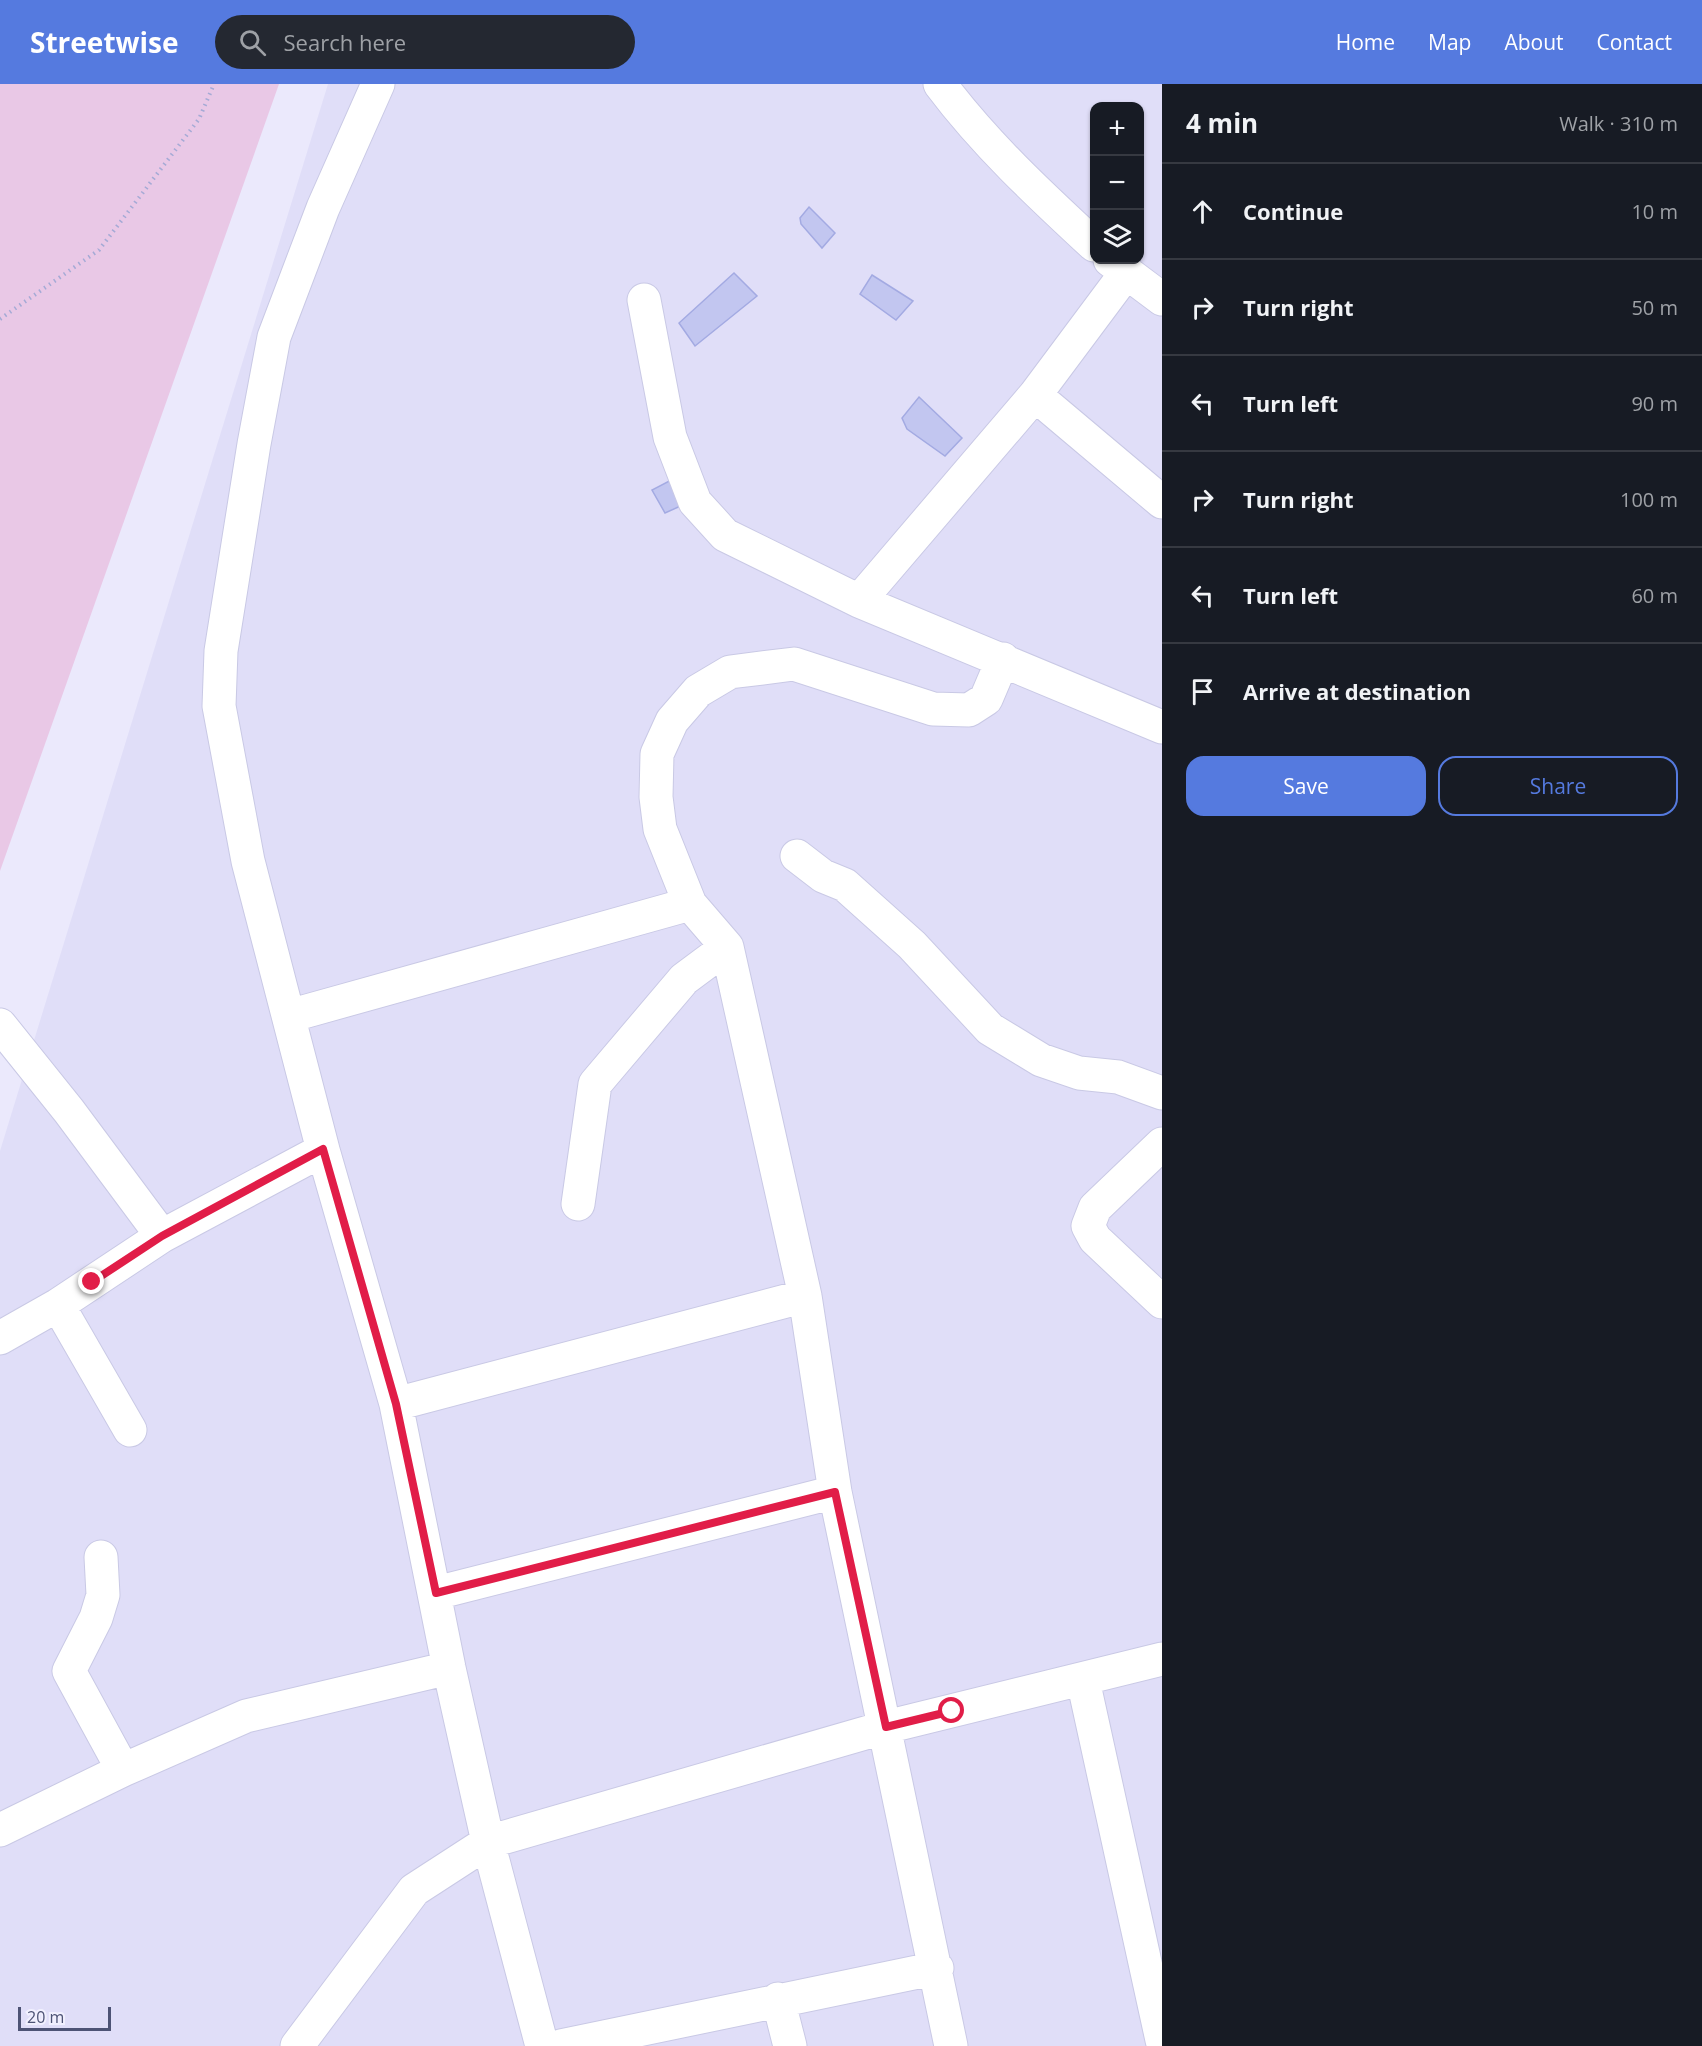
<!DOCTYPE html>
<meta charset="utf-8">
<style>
:root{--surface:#171b24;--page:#242831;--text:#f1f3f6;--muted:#9ea1a6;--line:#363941;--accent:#557adf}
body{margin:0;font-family:"Open Sans",sans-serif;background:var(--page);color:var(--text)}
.controls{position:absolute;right:18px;top:18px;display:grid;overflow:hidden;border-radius:12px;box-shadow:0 2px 4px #0004}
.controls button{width:54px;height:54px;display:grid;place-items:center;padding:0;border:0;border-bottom:2px solid var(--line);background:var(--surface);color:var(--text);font:30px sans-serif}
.scale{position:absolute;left:18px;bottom:15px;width:93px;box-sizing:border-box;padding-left:6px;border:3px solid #4d5375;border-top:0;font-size:16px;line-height:21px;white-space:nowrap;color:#4d5375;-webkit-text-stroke:4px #f1f0fe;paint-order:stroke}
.stop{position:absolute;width:18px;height:18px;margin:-14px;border:4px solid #e11d48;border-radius:50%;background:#fff}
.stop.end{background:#e11d48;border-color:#fff;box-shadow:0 2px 6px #0008}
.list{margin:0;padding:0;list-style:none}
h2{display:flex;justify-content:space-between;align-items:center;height:78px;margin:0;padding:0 24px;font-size:26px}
h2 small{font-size:20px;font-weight:400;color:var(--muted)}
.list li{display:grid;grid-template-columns:39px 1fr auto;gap:18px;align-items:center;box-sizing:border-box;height:96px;padding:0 24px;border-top:2px solid var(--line)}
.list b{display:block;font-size:22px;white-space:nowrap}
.list em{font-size:20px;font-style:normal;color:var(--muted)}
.actions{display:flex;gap:12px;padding:18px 24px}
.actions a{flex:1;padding:14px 0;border:2px solid var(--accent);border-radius:18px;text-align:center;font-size:21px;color:var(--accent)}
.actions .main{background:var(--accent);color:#fff}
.icon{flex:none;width:33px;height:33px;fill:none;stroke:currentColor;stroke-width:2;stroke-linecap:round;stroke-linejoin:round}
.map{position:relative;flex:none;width:1162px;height:1962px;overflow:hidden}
header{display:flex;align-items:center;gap:36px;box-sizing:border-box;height:84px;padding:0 30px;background:var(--accent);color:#fff}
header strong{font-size:28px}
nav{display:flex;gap:33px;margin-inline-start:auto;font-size:21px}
.search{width:420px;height:54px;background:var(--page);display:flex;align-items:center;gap:15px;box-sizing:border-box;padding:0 21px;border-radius:33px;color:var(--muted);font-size:22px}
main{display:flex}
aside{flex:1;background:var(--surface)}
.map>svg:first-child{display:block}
.residential{fill:#e0def8;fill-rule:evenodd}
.green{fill:#e9c8e6}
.building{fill:#c2c6f0;stroke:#a3aae2;stroke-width:1.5}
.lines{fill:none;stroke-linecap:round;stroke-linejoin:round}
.minor-casing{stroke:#c9c9e5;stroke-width:35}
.path{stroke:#a5aad5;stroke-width:4;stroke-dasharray:1.5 4.5;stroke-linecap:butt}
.minor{stroke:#fff;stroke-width:33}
.route{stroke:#e11d48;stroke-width:8}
</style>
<header>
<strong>Streetwise</strong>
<div class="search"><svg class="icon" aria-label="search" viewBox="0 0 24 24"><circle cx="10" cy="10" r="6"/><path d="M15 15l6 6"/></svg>Search here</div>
<nav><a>Home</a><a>Map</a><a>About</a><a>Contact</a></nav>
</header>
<main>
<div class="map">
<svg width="1162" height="1962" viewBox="0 0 1162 1962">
<rect width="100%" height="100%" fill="#ebe9fc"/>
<path class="residential" d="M328,0H1162V1962H0V1067ZM1094,22H1140V176H1094Z"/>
<path class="green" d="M0,0H279L0,787Z"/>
<path class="building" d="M809,123L835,149L822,164L801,140L800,134Z
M734,189L757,212L695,262L679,239Z
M872,191L913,217L896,236L860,210Z
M919,313L962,354L945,372L907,345L902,334Z
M675,394L685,420L665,429L652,406Z"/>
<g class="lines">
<g class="minor-casing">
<path id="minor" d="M940,0C985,60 1039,110 1094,161
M1110,176L1162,215
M644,216L670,353L695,418L725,451L859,517L1162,643
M1035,311L1162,418
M859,517L1035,311L1126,189
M797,772L823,792L845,801L912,861L990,945L1041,976L1079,989L1118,993L1162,1009
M289,932L690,820
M0,941L69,1027L162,1152
M1162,1060L1095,1124L1088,1142L1095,1155L1162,1218
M323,1066L396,1320L449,1584L488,1758L542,1962
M578,1120L595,1000L684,895L727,863
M58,1221L130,1346
M0,1254L58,1221L162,1152L323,1066L248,777L219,622L221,567L254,360L274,253L323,124L378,0
M396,1320L805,1212
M436,1509L835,1408
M1083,1596L1162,1956
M123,1686L246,1632L449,1584
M0,1746L123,1686L69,1587L96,1534L103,1511L101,1473
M778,1915L790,1962
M297,1962L414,1806L488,1758L886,1643L1162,1575
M561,1962L937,1884
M951,1962L835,1408L805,1212L727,863L690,820L660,745L656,713L657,670L672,637L698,607L730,588L794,580L933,625L969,626L986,615L1003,575"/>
</g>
<path class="path" d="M0,235L99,166L199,35L214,0"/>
<use href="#minor" class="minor"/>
</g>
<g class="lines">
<path class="route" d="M92,1198L162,1152L323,1065L396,1320L436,1509L835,1408L886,1643L952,1627"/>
</g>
</svg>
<div class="controls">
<button>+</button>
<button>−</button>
<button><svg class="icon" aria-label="layers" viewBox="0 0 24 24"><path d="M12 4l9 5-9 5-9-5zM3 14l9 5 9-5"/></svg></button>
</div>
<div class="scale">20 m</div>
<div class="stop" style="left:952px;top:1627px"></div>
<div class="stop end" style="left:92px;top:1198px"></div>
</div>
<aside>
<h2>4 min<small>Walk · 310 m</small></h2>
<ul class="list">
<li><svg class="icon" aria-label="ahead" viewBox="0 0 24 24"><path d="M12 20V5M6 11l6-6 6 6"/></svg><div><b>Continue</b></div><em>10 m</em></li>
<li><svg class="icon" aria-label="right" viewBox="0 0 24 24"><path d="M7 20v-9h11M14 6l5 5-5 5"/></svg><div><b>Turn right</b></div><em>50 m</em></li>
<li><svg class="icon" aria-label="left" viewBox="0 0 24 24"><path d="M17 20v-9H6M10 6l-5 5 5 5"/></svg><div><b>Turn left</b></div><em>90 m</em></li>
<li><svg class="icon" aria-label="right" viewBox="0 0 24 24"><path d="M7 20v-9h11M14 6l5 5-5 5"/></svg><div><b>Turn right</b></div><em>100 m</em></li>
<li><svg class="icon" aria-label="left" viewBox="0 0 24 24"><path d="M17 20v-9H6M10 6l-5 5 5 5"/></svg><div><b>Turn left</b></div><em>60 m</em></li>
<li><svg class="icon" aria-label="arrive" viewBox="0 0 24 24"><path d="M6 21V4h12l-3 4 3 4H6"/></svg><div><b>Arrive at destination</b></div></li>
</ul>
<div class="actions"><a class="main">Save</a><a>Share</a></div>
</aside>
</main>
